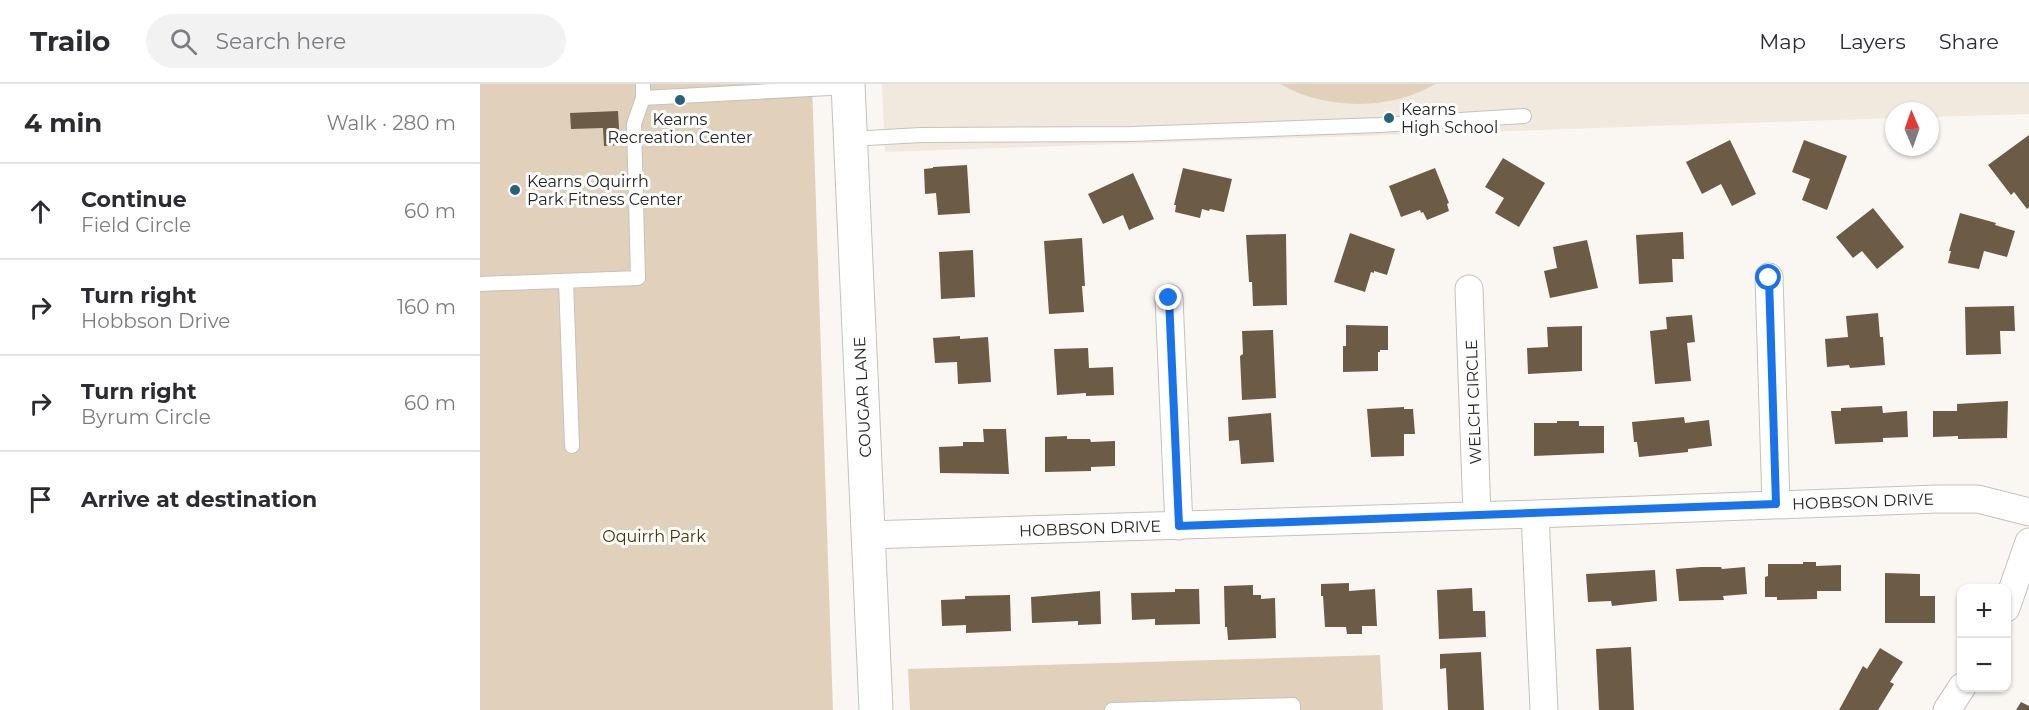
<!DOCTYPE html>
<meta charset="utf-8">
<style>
:root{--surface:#fff;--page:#f2f2f3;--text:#2b2b33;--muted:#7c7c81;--line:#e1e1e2}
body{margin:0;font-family:Montserrat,sans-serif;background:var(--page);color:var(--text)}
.controls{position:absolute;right:18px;bottom:18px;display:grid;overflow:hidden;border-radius:12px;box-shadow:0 2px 4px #0004}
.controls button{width:54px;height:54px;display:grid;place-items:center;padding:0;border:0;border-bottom:2px solid var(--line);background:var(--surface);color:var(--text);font:30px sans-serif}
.compass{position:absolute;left:1405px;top:18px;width:54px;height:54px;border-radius:50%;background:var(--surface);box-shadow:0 2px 4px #0004;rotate:358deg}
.stop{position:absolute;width:18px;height:18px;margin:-14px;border:4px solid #1a73e8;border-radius:50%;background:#fff}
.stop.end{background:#1a73e8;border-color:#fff;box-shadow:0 2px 6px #0008}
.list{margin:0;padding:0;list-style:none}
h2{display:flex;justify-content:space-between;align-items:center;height:78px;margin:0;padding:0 24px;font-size:26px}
h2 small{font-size:20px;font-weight:400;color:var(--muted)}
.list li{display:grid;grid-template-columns:39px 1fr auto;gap:18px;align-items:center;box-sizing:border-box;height:96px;padding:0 24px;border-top:2px solid var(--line)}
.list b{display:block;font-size:22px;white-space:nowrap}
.list p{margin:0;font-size:20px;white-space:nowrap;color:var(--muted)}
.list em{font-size:20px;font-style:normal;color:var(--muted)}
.icon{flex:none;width:33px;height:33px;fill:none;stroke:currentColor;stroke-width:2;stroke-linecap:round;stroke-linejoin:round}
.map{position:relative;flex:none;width:1549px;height:626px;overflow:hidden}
header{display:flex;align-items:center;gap:36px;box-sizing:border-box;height:84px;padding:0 30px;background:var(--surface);border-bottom:2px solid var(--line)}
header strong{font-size:28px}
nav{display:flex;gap:33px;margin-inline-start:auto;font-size:21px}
.search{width:420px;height:54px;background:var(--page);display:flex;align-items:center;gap:15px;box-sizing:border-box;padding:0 21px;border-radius:33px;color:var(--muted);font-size:22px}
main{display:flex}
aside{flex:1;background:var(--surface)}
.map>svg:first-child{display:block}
.built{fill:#f1e9de}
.green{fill:#e1d1ba}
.building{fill:#6c5c45}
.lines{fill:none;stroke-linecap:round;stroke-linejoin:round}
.lane-casing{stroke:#c5c2bd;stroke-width:16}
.street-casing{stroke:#c5c2bd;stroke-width:29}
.secondary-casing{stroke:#c5c2bd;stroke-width:35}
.lane{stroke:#fff;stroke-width:14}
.street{stroke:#fff;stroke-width:27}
.secondary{stroke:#fff;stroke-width:33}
.route{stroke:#1a73e8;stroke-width:8}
.poi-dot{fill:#26627a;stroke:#fff;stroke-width:2}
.labels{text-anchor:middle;stroke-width:6;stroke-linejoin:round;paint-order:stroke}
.poi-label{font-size:16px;fill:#262523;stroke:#fff;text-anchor:start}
.street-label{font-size:16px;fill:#262523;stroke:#fff}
.park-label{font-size:16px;fill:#4c3301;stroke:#fff}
</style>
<header>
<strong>Trailo</strong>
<div class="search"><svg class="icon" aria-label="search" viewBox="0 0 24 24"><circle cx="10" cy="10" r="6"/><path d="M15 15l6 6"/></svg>Search here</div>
<nav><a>Map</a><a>Layers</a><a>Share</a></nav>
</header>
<main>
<aside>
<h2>4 min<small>Walk · 280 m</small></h2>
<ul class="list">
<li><svg class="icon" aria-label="ahead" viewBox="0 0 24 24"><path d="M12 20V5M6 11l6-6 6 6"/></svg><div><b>Continue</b><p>Field Circle</p></div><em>60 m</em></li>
<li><svg class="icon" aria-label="right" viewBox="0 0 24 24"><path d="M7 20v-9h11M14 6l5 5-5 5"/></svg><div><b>Turn right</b><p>Hobbson Drive</p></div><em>160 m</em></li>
<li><svg class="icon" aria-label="right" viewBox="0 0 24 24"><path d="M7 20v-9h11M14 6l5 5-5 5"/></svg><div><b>Turn right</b><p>Byrum Circle</p></div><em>60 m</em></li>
<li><svg class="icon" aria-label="arrive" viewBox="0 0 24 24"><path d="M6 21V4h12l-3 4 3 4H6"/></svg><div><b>Arrive at destination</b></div></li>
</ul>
</aside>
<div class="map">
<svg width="1549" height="626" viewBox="0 0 1549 626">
<rect width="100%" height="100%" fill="#faf7f2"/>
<path class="built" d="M402,0H1549V30L1450,33V27H1414V34L405,68Z"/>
<path class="green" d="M0,0H332L353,626H0Z
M800,0H955C910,27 844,26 800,0Z
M900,571L903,626H430L428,585Z"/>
<path class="building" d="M138,27L140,61L124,62L123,44L91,45L90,29Z
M1549,51V123L1547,125L1534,108L1531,111L1508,81Z
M1250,56L1276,110L1252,122L1241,100L1222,110L1206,78Z
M1324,56L1367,72L1347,126L1322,116L1330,95L1312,88Z
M1023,74L1065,99L1039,143L1015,129L1024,114L1005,103Z
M487,81L490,129L458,131L456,109L445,110L444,85L453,84V83Z
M703,84L752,95L744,128L730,125L729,127L722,125L720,134L695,128L696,121H694Z
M955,84L969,119L967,120L969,127L947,136L943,128L941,129L940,126L921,133L909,102Z
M653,89L674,135L649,146L643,131L623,140L608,110Z
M1393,124L1424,163L1397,185L1382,167L1373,174L1356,153Z
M1480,129L1516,139L1515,141L1535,147L1527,173L1504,167L1499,185L1468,179L1471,167H1469Z
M1203,148L1204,175H1192L1193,198L1159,200L1156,151Z
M870,149L915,165L907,191L894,187V189L891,188L885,208L854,198Z
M806,150L807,221L773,222L772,198H769L766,151Z
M602,154L605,202H602L604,228L569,230L564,157Z
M1107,156L1118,204L1070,214L1064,187L1077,184L1073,163Z
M493,166L495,213L461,215L459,168Z
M1534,222L1535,247H1520L1521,270L1486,271L1485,223Z
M1398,229L1400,253H1403L1405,281L1370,284L1369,281L1347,283L1345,255L1368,253L1366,232Z
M1212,231L1215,258L1207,259L1211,297L1175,300L1170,247L1187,245L1186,233Z
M866,241L908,242V266H900V268H898V287L863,288V262H866Z
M1102,242V287L1048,290L1047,264L1068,263L1067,243Z
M793,246L796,314L762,316L760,272L763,270L762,247Z
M480,252V255L508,253L511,298L478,300L477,278L455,279L453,254Z
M608,264L609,284L633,283L634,311L606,312V309L577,311L574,265Z
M1528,317L1527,354L1478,355V352L1453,353V327H1477V320Z
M1402,322L1403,329L1427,327L1428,353L1403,354V358L1355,360L1351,327H1361V324Z
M924,323V325H933L935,350H924V372L891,373L887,325Z
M791,329L794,378L761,380L759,356L749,357L748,333Z
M1204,333L1205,339L1229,336L1232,362L1208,365V368L1159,373L1157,358H1154L1152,338Z
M1077,337H1099V342H1124V369L1054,372V339H1077Z
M503,345H526L529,390L460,389L459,363L483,362V358H504Z
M587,352V355H610L611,358L635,357V382L611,383V387L565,388V353Z
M1323,478H1336V482L1361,481V507H1337V515L1297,516V513H1285V493L1288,492V480H1323Z
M1221,483H1241L1242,485L1265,483L1267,510L1243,512L1244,516L1199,517L1196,485Z
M1175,486L1177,517L1132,522L1131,517L1108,518L1106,490Z
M1405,489L1440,490V512H1455V539H1405Z
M869,499V507L895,505L897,542H882V550H867L866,543H845L843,512H841V500Z
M773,501V511H781V515L795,514L796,554L748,556L747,543H745L744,502Z
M992,504L993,527H1005L1006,553L959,555L957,506Z
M695,505H719L720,540L675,541V535L652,536L651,509L695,508Z
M620,507L621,540L598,541V537L552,539L551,513Z
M530,511L531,547L486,549V541L462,542L461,516L485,515V512Z
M1151,563L1154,626H1119L1116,565Z
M1400,564L1423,578L1410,598L1414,600L1398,626H1359L1383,582L1387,585Z
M1001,568L1004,626H968L966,584L960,585V570Z
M1541,618L1549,622V626H1536Z"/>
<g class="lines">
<g class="lane-casing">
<path id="lane" d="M163,0V14L368,3
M370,55L441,51L652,50L900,41L1044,32
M86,197L92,362
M0,200L158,194L154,40L163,14
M632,626L813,621V626"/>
</g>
<g class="street-casing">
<path id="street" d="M1289,193L1296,420
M989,205L997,431
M689,214L699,442
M1055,430L1064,626
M388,451L1055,430L1457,415H1498L1549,428
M1526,524L1549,458
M1467,626L1482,603"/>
</g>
<g class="secondary-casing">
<path id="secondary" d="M368,0L396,626"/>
</g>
<use href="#lane" class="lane"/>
<use href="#street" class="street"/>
<use href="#secondary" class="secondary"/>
</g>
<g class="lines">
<path class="route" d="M689,214L699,442L1296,420L1289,194"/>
</g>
<g class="poi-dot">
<circle cx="200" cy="16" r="6"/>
<circle cx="909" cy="34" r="6"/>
<circle cx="35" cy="106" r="6"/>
</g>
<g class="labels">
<g class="poi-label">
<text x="921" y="31">Kearns<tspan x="921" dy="18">High School</tspan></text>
<text x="200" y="41" text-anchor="middle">Kearns<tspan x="200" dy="18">Recreation Center</tspan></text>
<text x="47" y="103">Kearns Oquirrh<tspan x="47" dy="18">Park Fitness Center</tspan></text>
</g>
<g class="street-label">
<text transform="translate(382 313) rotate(-93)" y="6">COUGAR LANE</text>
<text transform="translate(993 318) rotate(-92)" y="6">WELCH CIRCLE</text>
<text transform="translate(1383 417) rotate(-2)" y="6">HOBBSON DRIVE</text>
<text transform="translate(610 444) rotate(-2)" y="6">HOBBSON DRIVE</text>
</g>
<g class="park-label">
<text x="174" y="458">Oquirrh Park</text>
</g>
</g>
</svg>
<div class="controls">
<button>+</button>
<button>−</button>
</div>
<svg class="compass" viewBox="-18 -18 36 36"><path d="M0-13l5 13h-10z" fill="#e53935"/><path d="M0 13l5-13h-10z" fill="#7c7c81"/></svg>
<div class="stop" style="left:1289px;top:194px"></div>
<div class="stop end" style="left:689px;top:214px"></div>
</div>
</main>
